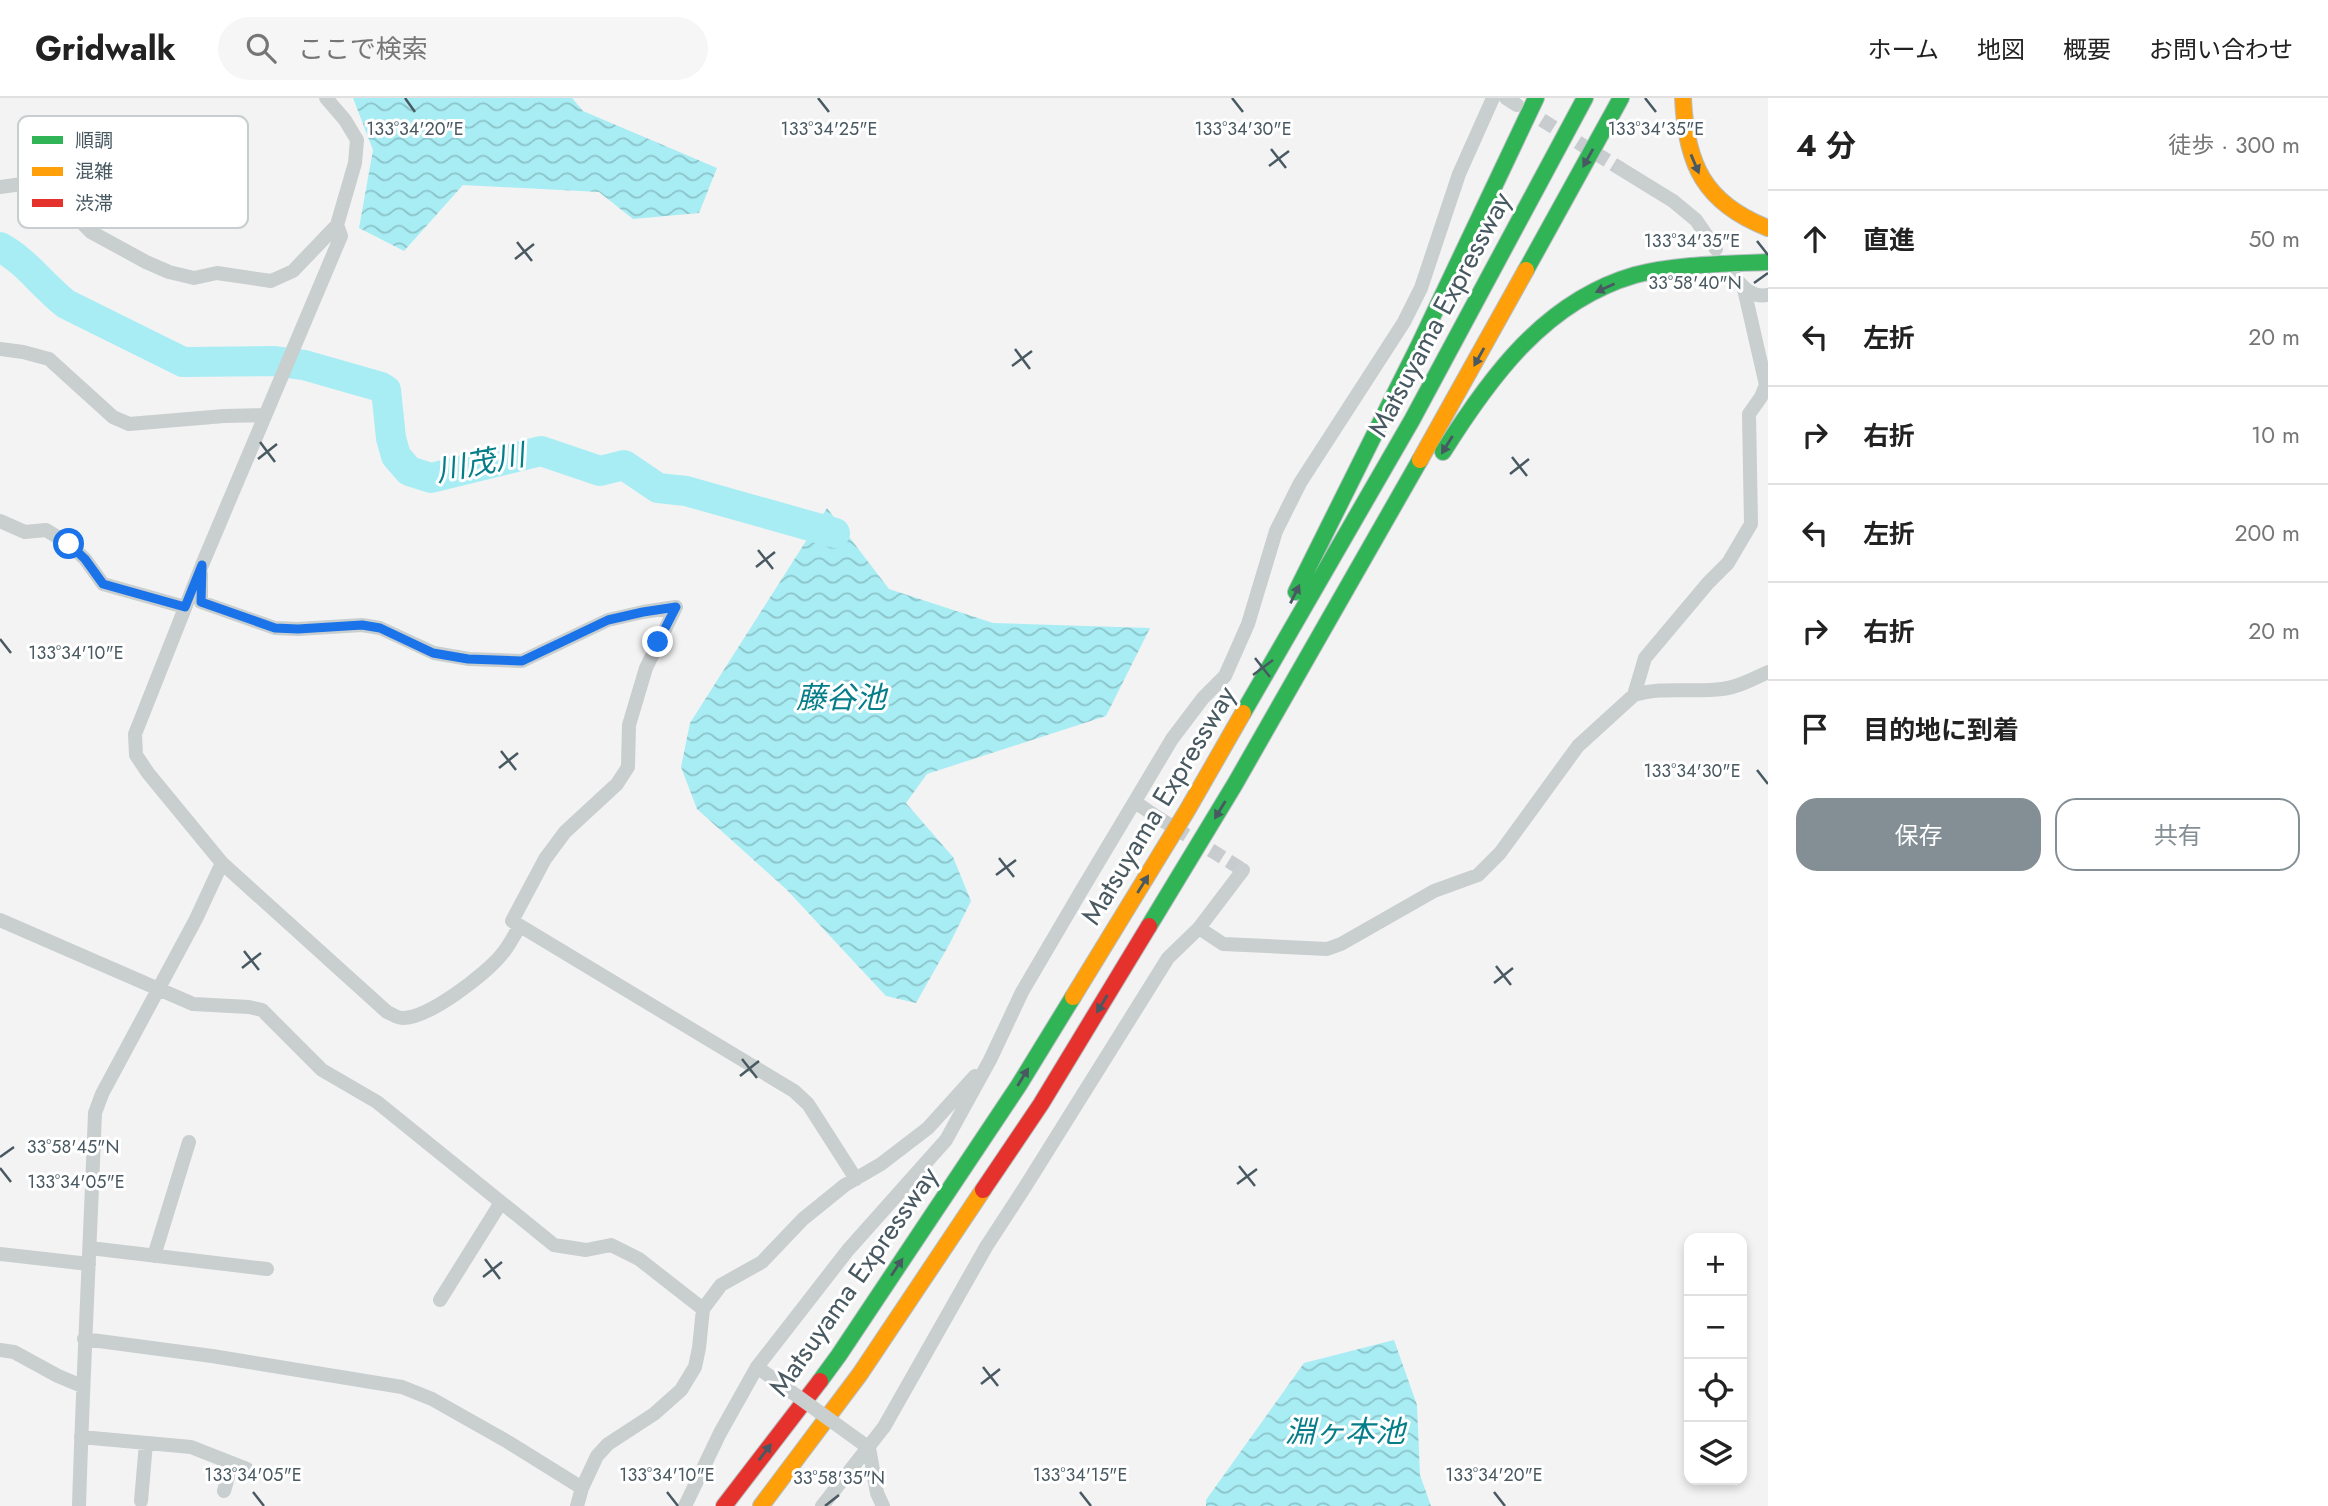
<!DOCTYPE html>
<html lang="ja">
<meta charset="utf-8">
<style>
:root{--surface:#fff;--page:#f6f6f6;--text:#222;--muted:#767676;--line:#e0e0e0;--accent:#848f95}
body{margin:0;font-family:Jost,"Noto Sans JP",sans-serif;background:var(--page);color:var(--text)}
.controls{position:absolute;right:21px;bottom:21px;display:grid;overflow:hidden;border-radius:14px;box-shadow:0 4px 10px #0003}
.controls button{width:63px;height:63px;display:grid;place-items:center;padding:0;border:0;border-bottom:2px solid var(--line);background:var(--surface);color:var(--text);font:35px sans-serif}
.stop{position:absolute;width:21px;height:21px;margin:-16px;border:5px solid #1a73e8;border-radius:50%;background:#fff}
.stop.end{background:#1a73e8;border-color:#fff;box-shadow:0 2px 7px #0008}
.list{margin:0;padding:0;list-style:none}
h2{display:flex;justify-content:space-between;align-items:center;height:91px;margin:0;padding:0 28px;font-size:30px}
h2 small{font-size:23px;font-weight:400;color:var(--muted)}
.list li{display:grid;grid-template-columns:46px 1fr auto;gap:21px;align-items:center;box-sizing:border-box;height:98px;padding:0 28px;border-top:2px solid var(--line)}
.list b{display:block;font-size:26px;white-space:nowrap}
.list em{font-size:23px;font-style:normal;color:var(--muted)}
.actions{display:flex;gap:14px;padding:21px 28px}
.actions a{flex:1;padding:16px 0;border:2px solid var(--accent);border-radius:21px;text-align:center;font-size:24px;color:var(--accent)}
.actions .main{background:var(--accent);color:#fff}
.icon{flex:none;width:38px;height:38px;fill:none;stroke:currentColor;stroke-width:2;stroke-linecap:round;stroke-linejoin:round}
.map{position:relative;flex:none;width:1768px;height:1408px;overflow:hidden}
header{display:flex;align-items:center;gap:42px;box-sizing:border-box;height:98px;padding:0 35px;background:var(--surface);border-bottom:2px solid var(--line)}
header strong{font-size:33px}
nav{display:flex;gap:38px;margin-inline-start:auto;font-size:24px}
.search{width:490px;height:63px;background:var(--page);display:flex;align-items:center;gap:18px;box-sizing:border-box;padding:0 24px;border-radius:38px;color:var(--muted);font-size:26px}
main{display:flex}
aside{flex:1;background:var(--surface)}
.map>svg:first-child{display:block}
.water{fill:url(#water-waves)}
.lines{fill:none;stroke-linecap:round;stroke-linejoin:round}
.river{stroke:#a8edf4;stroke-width:30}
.street-tunnel{stroke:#c8cccf;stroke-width:14;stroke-dasharray:14 7;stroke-linecap:butt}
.fast-casing{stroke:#b6bec3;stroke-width:18}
.slow-casing{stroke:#b6bec3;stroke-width:18}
.jam-casing{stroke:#b6bec3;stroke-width:18}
.street{stroke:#c9cecf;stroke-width:14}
.fast{stroke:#30b455;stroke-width:16}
.slow{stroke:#ff9f0a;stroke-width:16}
.jam{stroke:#e5322d;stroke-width:16}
.street-bridge{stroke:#c9cecf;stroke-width:14}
.oneway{fill:#485962}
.route{stroke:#1a73e8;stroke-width:9}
.ticks{fill:none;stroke:#485962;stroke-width:2.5}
.labels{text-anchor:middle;stroke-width:6;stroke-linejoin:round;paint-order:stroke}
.street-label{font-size:28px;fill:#485962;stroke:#fff}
.water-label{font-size:30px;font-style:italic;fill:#057e89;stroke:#fff}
.key{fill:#fff;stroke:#c8cdd0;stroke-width:2}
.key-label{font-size:19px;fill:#485962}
.ticks-label{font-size:18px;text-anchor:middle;fill:#485962;stroke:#fff;stroke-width:6;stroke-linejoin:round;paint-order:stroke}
</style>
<header>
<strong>Gridwalk</strong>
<div class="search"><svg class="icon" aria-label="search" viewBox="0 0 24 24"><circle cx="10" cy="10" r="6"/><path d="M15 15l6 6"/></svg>ここで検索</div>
<nav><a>ホーム</a><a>地図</a><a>概要</a><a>お問い合わせ</a></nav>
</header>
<main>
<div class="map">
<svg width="1768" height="1408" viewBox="0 0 1768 1408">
<defs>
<pattern id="water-waves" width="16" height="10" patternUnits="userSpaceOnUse" patternTransform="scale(1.75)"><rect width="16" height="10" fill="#a8edf4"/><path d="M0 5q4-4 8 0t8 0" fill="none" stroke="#8bc3c9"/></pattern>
</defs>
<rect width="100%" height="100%" fill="#f3f3f3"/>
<path class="water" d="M353,0H572L583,13L717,70L699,115L633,121L599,94L463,87L404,153L359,130L373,52Z
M827,410L889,491L993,525L1150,530L1106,618L927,676L906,705L953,759L971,803L950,845L916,905L886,898L786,791L697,711L681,669L690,625Z
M1394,1242L1417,1307L1420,1377L1431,1408H1206V1402L1304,1265Z"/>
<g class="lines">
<path class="river" d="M0,149C26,163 43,188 66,206L183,264L273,263L304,267L381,289L386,292L391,340L396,358L409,373L431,380L541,353L600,373L624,367L658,390L686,393L835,435"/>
<path class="street-tunnel" d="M1524,11L1621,71
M1157,719L1243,772"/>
<g class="fast-casing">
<path id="fast" d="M1526,172L1621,0
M1443,354C1490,279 1545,203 1635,177C1677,166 1725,166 1768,164
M1296,494L1419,247L1536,0
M1243,615L1412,322L1585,0
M1149,828L1235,686L1420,362
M820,1283L839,1257L1019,987L1073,899"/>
</g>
<g class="slow-casing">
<path id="slow" d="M1683,0C1686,66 1704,105 1768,130
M1420,362L1526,172
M1073,899L1188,711L1243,615
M761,1408L860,1276L983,1092"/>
</g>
<g class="jam-casing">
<path id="jam" d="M983,1092L1041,1006L1149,828
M724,1408L820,1283"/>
</g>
<path class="street" d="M326,0L345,22L357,42L355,65L337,127L341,138L202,467L135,636L136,657L148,675L222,765L387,914C392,916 397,920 402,920C428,921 486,876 502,856C509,848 514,837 520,828
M1506,0L1517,7
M1621,71L1673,103L1696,122L1716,151
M0,89L29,85L47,89L91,134L146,164L169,174L194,180L217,175L271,183L293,173L337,127
M1734,178C1743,190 1752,200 1768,197
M0,251L23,254L49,261L113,319L129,326L224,318L265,317
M0,423L25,434L46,432L69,446L85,461L103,486L185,509
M201,476V504L275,530L298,531L362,527L380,530L434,555L469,561L522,563L608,522L643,514L676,509
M676,509L646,570L629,627L628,669L617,686L565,734L545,761L512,823L794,993L808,1006L856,1081
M1634,597L1645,560L1708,485L1728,465L1751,426L1749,316L1761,299L1766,287L1744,191
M1135,704L1157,719
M0,822L193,906L249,909L262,912L322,972L377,1004L554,1147L586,1152L611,1147L639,1161L703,1211
M1199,830L1223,846L1327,851L1341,846L1434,793L1478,777L1500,755L1578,648L1634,597C1663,588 1692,595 1722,591C1738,589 1753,581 1768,574
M90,1150L267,1171
M0,1156L89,1166
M154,1158L189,1044
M440,1202L500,1106
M84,1241L212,1258L402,1289L432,1301L508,1344L582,1390
M0,1252L14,1254L58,1278L82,1288
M81,1339L191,1349L247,1371
M869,1350L877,1395L883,1408
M224,1393L232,1365
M141,1403L146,1345
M79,1408C83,1277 90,1146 95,1015L102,996L196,821L222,765
M577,1408L582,1390L597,1358L608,1346L654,1316L681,1292L695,1269L699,1250L703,1211L721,1187L762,1164L803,1121L845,1087L881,1066L928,1030L975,978
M685,1408L720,1335L757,1269L848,1152L946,1042L990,962L1022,894L1080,795L1172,641L1203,600L1225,578L1248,526L1276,433L1300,385L1404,224L1421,190L1459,76L1493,0
M822,1408L884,1329L986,1149L1025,1089L1168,860L1199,830L1243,772"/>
<use href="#fast" class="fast"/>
<use href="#slow" class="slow"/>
<use href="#jam" class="jam"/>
<path class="street-bridge" d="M757,1269L869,1350"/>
</g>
<defs><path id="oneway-solid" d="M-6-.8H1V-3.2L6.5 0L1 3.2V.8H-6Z" transform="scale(1.75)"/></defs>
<g class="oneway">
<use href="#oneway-solid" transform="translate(1588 60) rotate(119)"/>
<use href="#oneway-solid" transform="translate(1695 66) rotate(67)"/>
<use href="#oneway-solid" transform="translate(1605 190) rotate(156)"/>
<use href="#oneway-solid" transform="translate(1479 259) rotate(119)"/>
<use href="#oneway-solid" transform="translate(1447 347) rotate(122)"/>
<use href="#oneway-solid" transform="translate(1295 496) rotate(-64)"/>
<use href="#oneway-solid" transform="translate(1220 712) rotate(121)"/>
<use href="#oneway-solid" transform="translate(1143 786) rotate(-58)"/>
<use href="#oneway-solid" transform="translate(1102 906) rotate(121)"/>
<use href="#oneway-solid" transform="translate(1023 979) rotate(-58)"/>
<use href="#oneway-solid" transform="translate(897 1169) rotate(-56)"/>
<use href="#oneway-solid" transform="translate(765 1354) rotate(-53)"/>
</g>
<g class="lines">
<path class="route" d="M69,446L85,461L103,486L185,509L202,467L201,504L275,530L298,531L362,527L380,530L433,555L468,561L522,563L608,522L643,514L676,509L658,544"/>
</g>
<path class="ticks" d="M405,0L415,14M818,0L829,14M1232,0L1243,14M1645,0L1656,14M1271,51L1286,70M1269,68L1289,53M1757,143L1768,157M517,144L532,163M515,161L534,146M1754,185L1768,175M1015,251L1030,271M1012,268L1032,253M260,344L275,364M1512,359L1527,378M258,361L277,346M1510,376L1529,361M758,452L773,471M756,469L775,454M0,541L11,555M1255,560L1270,579M1253,577L1273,562M501,653L516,672M499,670L518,655M1757,672L1768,686M999,760L1014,779M996,777L1016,762M244,853L259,872M1496,868L1511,887M242,870L261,855M1494,885L1513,870M742,961L757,980M740,978L759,963M0,1059L14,1049M1239,1068L1255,1088M0,1070L11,1084M1237,1086L1257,1071M485,1161L500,1181M483,1179L502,1164M983,1269L998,1288M981,1286L1000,1271M253,1394L264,1408M667,1394L678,1408M1080,1394L1091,1408M1494,1394L1505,1408M825,1408L839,1397"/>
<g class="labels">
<g class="street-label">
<text transform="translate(1439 216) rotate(-62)" y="10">Matsuyama Expressway</text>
<text transform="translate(1158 707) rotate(-59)" y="10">Matsuyama Expressway</text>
<text transform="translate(853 1183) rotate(-55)" y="10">Matsuyama Expressway</text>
</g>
<g class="water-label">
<text transform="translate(480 365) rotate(-11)" y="10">川茂川</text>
<text x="841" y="610">藤谷池</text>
<text x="1345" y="1344">淵ヶ本池</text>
</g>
</g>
<rect x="18" y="18" width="230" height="112" rx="10" class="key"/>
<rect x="32" y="38" width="31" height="8" fill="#30b455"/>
<rect x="32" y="69" width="31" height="9" fill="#ff9f0a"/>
<rect x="32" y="101" width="31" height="8" fill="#e5322d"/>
<g class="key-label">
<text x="75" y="49">順調</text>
<text x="75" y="80">混雑</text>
<text x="75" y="112">渋滞</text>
</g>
<g class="ticks-label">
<text x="415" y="37">133°34'20"E</text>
<text x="829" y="37">133°34'25"E</text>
<text x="1243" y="37">133°34'30"E</text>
<text x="1656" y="37">133°34'35"E</text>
<text x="1692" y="149">133°34'35"E</text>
<text x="1695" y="191">33°58'40"N</text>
<text x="76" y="561">133°34'10"E</text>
<text x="1692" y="679">133°34'30"E</text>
<text x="73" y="1055">33°58'45"N</text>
<text x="76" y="1090">133°34'05"E</text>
<text x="253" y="1383">133°34'05"E</text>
<text x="667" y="1383">133°34'10"E</text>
<text x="1080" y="1383">133°34'15"E</text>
<text x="1494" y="1383">133°34'20"E</text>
<text x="839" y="1386">33°58'35"N</text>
</g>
</svg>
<div class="controls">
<button>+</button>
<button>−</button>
<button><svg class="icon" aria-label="locate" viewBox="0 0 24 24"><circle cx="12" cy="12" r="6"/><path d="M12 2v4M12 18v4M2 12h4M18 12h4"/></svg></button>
<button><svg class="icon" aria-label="layers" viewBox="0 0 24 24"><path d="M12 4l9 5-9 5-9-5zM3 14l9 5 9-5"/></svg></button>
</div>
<div class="stop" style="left:69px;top:446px"></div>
<div class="stop end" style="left:658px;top:544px"></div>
</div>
<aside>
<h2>4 分<small>徒歩 · 300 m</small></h2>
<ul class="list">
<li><svg class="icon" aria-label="ahead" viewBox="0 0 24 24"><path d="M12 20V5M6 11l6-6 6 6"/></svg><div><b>直進</b></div><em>50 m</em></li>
<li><svg class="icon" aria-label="left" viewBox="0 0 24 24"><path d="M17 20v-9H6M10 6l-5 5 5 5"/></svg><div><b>左折</b></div><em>20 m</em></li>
<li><svg class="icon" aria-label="right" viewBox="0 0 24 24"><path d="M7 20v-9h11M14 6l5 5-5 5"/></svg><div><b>右折</b></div><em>10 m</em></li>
<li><svg class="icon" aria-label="left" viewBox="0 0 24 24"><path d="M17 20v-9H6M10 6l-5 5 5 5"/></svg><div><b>左折</b></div><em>200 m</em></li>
<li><svg class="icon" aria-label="right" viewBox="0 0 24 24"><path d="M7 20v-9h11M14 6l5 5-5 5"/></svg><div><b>右折</b></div><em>20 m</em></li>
<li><svg class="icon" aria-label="arrive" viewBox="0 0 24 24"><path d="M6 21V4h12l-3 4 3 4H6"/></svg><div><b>目的地に到着</b></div></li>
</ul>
<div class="actions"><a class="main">保存</a><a>共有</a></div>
</aside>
</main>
